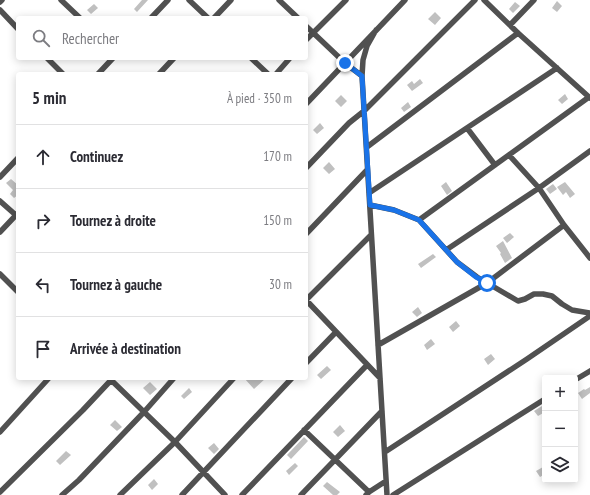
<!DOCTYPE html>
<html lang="fr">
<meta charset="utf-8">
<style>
:root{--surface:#fff;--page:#f7f7f7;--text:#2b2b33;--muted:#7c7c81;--line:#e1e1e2}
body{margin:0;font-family:"PT Sans Narrow",sans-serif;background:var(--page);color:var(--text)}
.controls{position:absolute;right:12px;bottom:12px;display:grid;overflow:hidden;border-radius:4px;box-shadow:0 2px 10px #0003}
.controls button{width:36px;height:36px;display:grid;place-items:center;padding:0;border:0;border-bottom:1px solid var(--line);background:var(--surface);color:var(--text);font:20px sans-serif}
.stop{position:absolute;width:12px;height:12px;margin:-9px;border:3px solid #1a73e8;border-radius:50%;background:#fff}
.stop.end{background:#1a73e8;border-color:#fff;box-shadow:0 1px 4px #0008}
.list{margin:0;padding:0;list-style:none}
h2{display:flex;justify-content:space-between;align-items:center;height:52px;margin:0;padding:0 16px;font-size:17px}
h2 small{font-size:13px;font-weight:400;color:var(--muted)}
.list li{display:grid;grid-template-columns:26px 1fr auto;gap:12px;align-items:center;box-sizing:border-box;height:64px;padding:0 16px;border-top:1px solid var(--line)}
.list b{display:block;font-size:15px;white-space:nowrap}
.list em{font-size:13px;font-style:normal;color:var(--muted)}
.icon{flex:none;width:22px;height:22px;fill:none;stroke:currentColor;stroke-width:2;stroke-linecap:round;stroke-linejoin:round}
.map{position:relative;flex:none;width:590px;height:495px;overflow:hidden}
.search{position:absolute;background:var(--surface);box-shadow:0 2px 10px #0003;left:16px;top:16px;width:292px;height:44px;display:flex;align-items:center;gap:10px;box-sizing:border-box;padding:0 14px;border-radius:4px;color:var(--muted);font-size:15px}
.panel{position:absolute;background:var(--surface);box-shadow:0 2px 10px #0003;left:16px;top:72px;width:292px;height:308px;border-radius:4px}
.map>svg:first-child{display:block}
.building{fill:#c0c0c0}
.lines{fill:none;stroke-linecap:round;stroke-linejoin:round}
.minor{stroke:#515151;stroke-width:5.5}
.route{stroke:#1a73e8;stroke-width:5}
</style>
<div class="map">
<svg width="590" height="495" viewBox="0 0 590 495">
<rect width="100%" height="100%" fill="#fff"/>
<path class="building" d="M142,0H148L137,12L134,9Z
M557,1L562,6L557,12L552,8Z
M515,2L520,6L513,13L509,9Z
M94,4L98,8L91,14L87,10Z
M435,12L441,18L435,25L428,19Z
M420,79L423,83L412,91L407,85L412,81L414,84Z
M565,94L568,99L562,104L558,100Z
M341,95L347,101L341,107L335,101Z
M408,102L411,107L404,112L401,108Z
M320,123L324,128L317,134L313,130Z
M329,162L335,169L329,174L323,168Z
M11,179L18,185V195L14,198L10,194L13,190L6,183Z
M446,182L452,191L447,195L441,186Z
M565,182L575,194L570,198L566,192L563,195L557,187Z
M553,184L557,189L550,194L546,189Z
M510,233L514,237L507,243L503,238Z
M503,241L512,258L505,263L500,254L501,253L496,246Z
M433,254L436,257L421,268L418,264Z
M418,307L422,313L417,317L412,312Z
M456,321L460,326L453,332L449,327Z
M431,339L435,344L427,350L424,345Z
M491,354L495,359L488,365L484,359Z
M327,366L331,370L321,379L317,375Z
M244,378H266L254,389Z
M150,382L157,389L150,395L143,388Z
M590,387V393L582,399L578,393L584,389L585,390Z
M189,388L192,392L184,399L181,396Z
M542,406L545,410V412L538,416L534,411Z
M115,420L122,427L117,431L110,425Z
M340,425L345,431L338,437L333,432Z
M304,437L308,441L291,459L287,455Z
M214,443L219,449L214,454L208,448Z
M66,451L71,455L60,465L56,461Z
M295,463L298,466L289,475L286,471Z
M543,467L545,470V474L540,477L536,471Z
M154,479L158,484L152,490L148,485Z
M327,482L340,492L337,495H333L323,486Z"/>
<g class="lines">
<path class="minor" d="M61,0L80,18
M189,0L208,18
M279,0L298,18
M484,0L518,33L590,98
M0,2L2,0
M0,10L18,29
M151,18L168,0
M214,18L231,0
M510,25L534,0
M306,26L345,63L362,76
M376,30L367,46L363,60L362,76L387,495
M306,40L346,0
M47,58L63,74
M251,58L268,74
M98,74L113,58
M159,74L174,58
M276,74L290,58
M306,104L405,0
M467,128L495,165
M367,147L518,33
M509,155L539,188L564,225L590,258
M306,168L349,123L364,111L475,0
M0,177L18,158
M369,193L557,68
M0,201L18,217
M370,205L394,210L419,220L457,262L477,277L518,301L525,299L534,294H543L552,296L562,304L572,310L590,313
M419,220L589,97
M0,232L18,213
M306,234L367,170
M446,250L539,188L590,151
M0,274L18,292
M306,300L380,378
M306,300L371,235
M378,345L487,283L564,225
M306,363L336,332
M109,378L175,442L225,495
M575,380L590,371
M304,430L369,492
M0,432L49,378
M385,452L527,359L590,316
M0,492L83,410L113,378
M62,495L79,480L144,412L174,378
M120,495L175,442L234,378
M182,495L292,378
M242,495L367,365
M301,495L382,411
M366,495L369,492L386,481
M393,495L545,399"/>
</g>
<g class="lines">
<path class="route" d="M345,63L362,76L370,205L394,210L419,220L457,262L476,277L487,283"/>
</g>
</svg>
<div class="controls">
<button>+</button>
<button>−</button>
<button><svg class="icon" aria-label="layers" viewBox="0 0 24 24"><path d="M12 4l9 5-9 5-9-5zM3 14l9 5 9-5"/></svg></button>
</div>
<div class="stop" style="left:487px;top:283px"></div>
<div class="stop end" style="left:345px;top:63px"></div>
<div class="search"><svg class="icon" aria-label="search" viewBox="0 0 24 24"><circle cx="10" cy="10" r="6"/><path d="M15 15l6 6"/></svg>Rechercher</div>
<section class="panel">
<h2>5 min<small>À pied · 350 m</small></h2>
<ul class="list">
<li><svg class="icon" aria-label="ahead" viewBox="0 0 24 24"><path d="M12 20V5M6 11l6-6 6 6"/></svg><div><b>Continuez</b></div><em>170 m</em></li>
<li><svg class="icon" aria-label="right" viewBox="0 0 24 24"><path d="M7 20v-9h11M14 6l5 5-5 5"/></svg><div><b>Tournez à droite</b></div><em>150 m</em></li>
<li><svg class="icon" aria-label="left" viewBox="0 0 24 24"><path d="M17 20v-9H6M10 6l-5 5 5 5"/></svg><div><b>Tournez à gauche</b></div><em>30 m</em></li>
<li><svg class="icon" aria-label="arrive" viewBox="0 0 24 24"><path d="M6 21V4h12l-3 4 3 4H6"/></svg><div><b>Arrivée à destination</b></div></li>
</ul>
</section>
</div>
